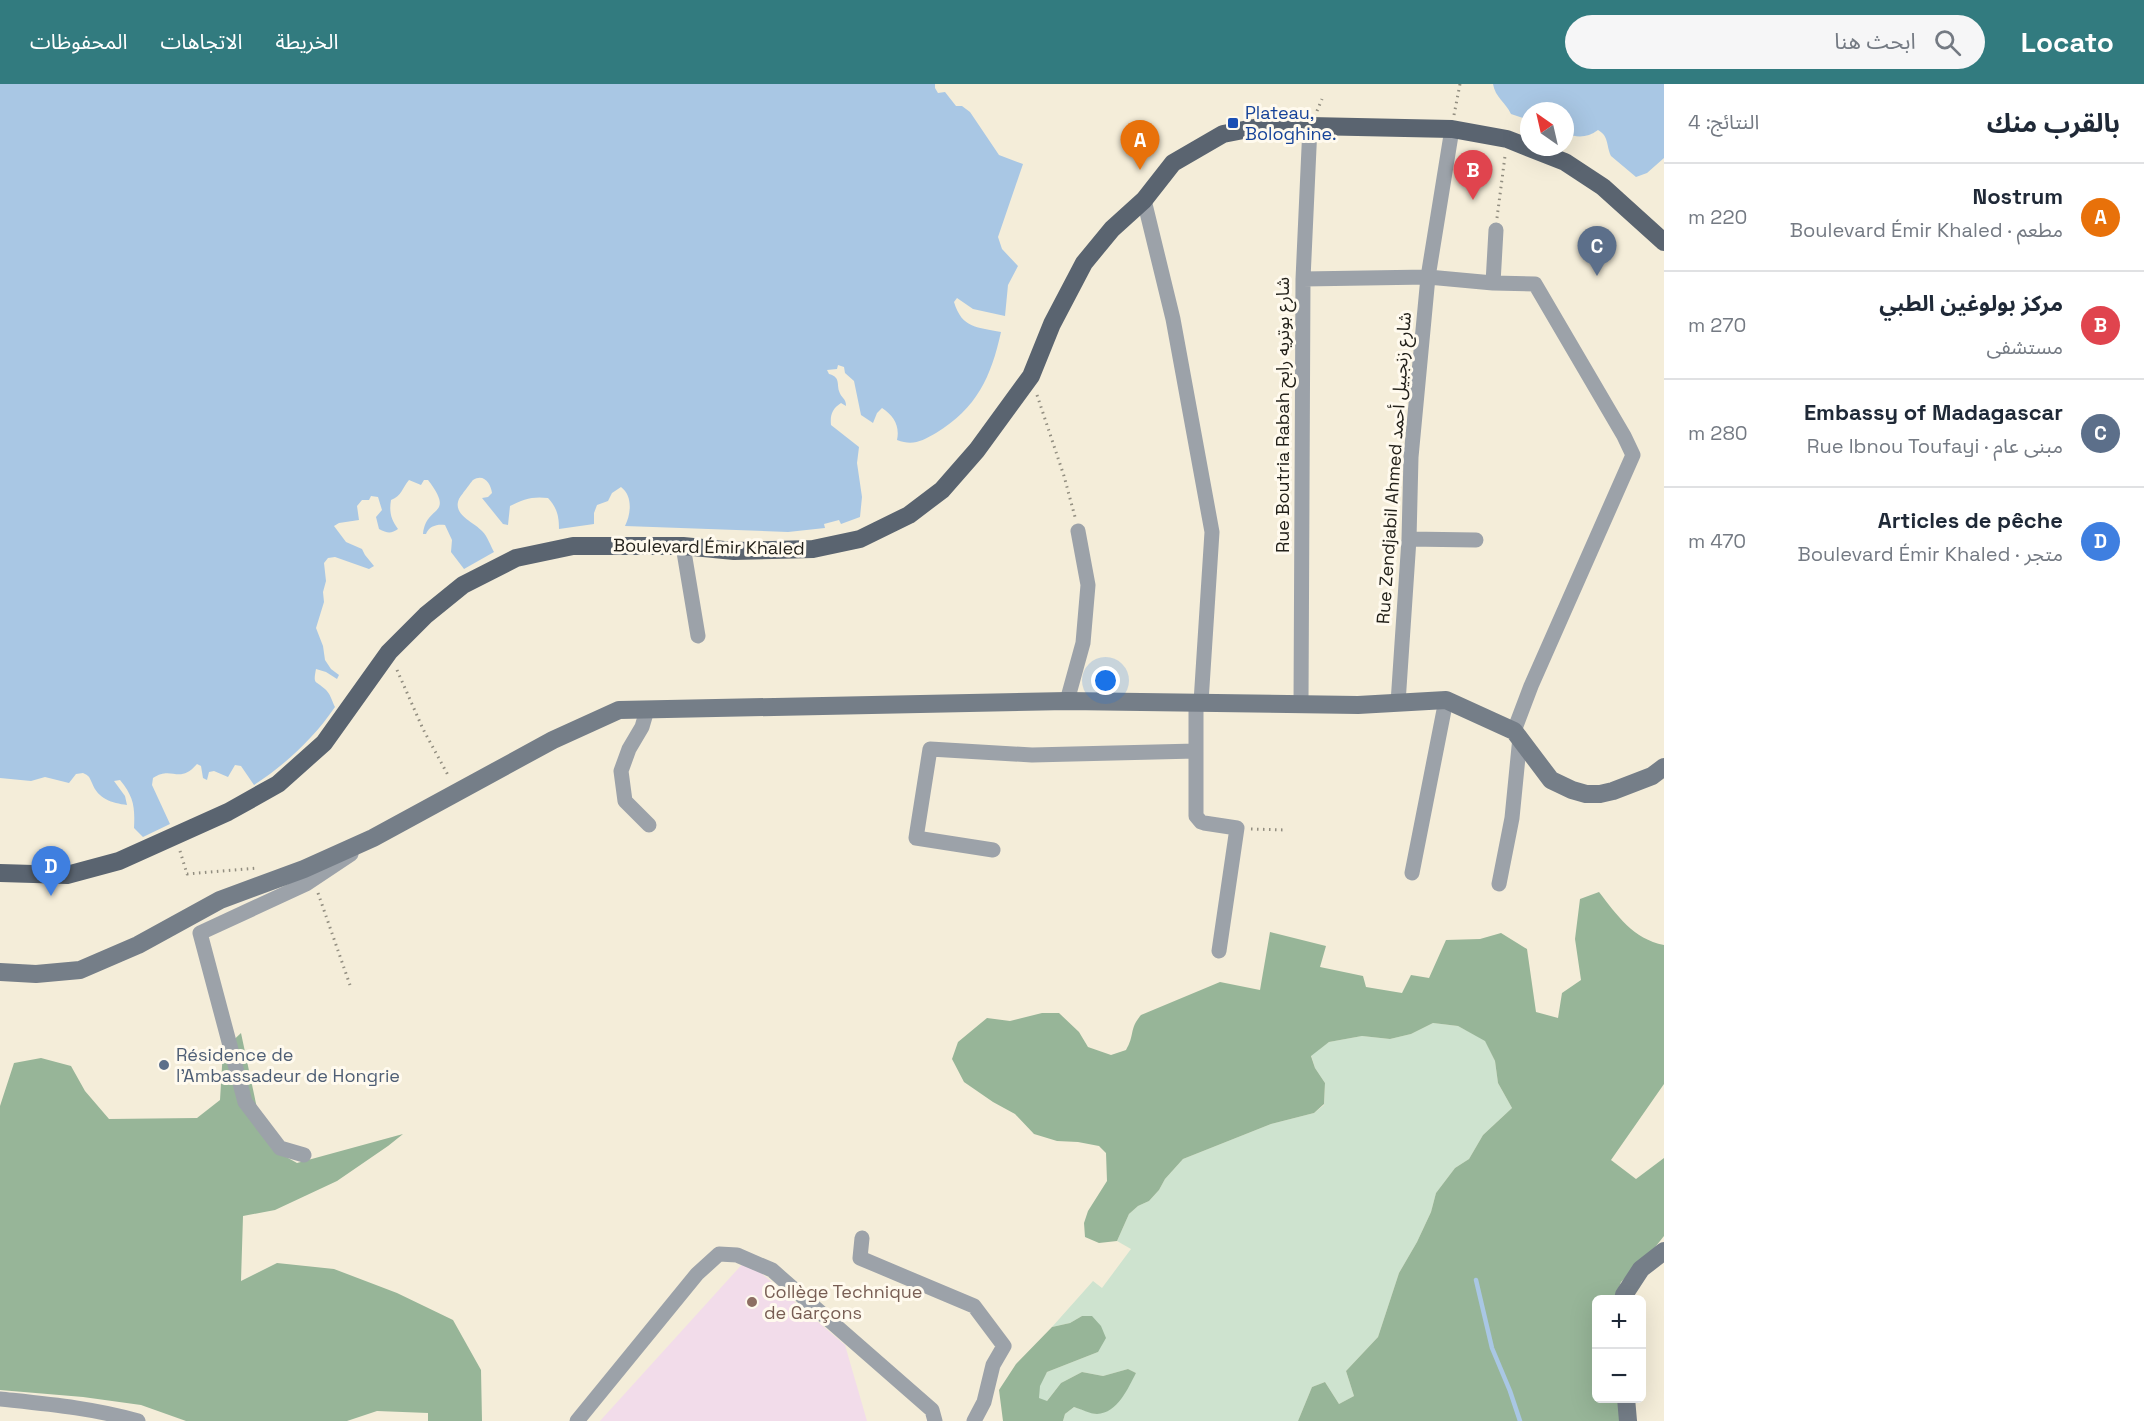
<!DOCTYPE html>
<html lang="ar">
<meta charset="utf-8">
<style>
:root{--surface:#fff;--page:#f6f6f7;--text:#1f2937;--muted:#747a83;--line:#e0e1e3;--accent:#327b7f}
body{margin:0;font-family:"Space Grotesk","Noto Sans Arabic",sans-serif;background:var(--page);color:var(--text);direction:rtl}
.controls{position:absolute;right:18px;bottom:18px;display:grid;overflow:hidden;border-radius:9px;box-shadow:0 6px 24px #0002}
.controls button{width:54px;height:54px;display:grid;place-items:center;padding:0;border:0;border-bottom:2px solid var(--line);background:var(--surface);color:var(--text);font:30px sans-serif}
.compass{position:absolute;left:1520px;top:18px;width:54px;height:54px;border-radius:50%;background:var(--surface);box-shadow:0 6px 24px #0002;rotate:326deg}
.you{position:absolute;left:1106px;top:597px;width:21px;height:21px;margin:-15px;border:4px solid #fff;border-radius:50%;background:#1a73e8;box-shadow:0 0 0 9px #1a73e833}
.badge{display:grid;place-items:center;width:39px;height:39px;border-radius:50%;background:var(--accent);color:#fff;font-size:20px;font-weight:700}
.pin{position:absolute;translate:-50% -50px;filter:drop-shadow(0 2px 3px #0008)}
.pin::after{content:'';position:absolute;top:32px;width:21px;height:18px;background:inherit;clip-path:polygon(0 0,100% 0,50% 100%)}
.list{margin:0;padding:0;list-style:none}
h2{display:flex;justify-content:space-between;align-items:center;height:78px;margin:0;padding:0 24px;font-size:26px}
h2 small{font-size:20px;font-weight:400;color:var(--muted)}
.list li{display:grid;grid-template-columns:39px 1fr auto;gap:18px;align-items:center;box-sizing:border-box;height:108px;padding:0 24px;border-top:2px solid var(--line)}
.list b{display:block;font-size:22px;white-space:nowrap}
.list p{margin:0;font-size:20px;white-space:nowrap;color:var(--muted)}
.list em{font-size:20px;font-style:normal;color:var(--muted)}
.icon{flex:none;width:33px;height:33px;fill:none;stroke:currentColor;stroke-width:2;stroke-linecap:round;stroke-linejoin:round}
.map{position:relative;flex:none;width:1664px;height:1337px;overflow:hidden;direction:ltr}
header{display:flex;align-items:center;gap:36px;box-sizing:border-box;height:84px;padding:0 30px;background:var(--accent);color:#fff}
header strong{font-size:28px}
nav{display:flex;gap:33px;margin-inline-start:auto;font-size:21px}
.search{width:420px;height:54px;background:var(--page);display:flex;align-items:center;gap:15px;box-sizing:border-box;padding:0 21px;border-radius:33px;color:var(--muted);font-size:22px}
main{display:flex}
aside{flex:1;background:var(--surface)}
.map>svg:first-child{display:block}
.education{fill:#f2dcea}
.green{fill:#cee3cf}
.forest{fill:#97b598}
.water{fill:#a9c7e4}
.lines{fill:none;stroke-linecap:round;stroke-linejoin:round}
.stream{stroke:#a9c7e4;stroke-width:4.5}
.path{stroke:#928e80;stroke-width:3;stroke-dasharray:1.5 4.5;stroke-linecap:butt}
.street{stroke:#9ca2a9;stroke-width:15}
.secondary{stroke:#757e88;stroke-width:18}
.primary{stroke:#5a6470;stroke-width:18}
.transit-dot{fill:#1a4fb4;stroke:#fffaee;stroke-width:2}
.service-dot{fill:#5c6f8a;stroke:#fffaee;stroke-width:2}
.education-dot{fill:#8d6e63;stroke:#fffaee;stroke-width:2}
.labels{text-anchor:middle;stroke-width:6;stroke-linejoin:round;paint-order:stroke}
.transit-label{font-size:18px;fill:#164399;stroke:#fffaee;text-anchor:start}
.street-label{font-size:18px;fill:#23211a;stroke:#fffaee}
.service-label{font-size:18px;fill:#4e5e75;stroke:#fffaee;text-anchor:start}
.education-label{font-size:18px;fill:#785e54;stroke:#fffaee;text-anchor:start}
</style>
<header>
<strong>Locato</strong>
<div class="search"><svg class="icon" aria-label="search" viewBox="0 0 24 24"><circle cx="10" cy="10" r="6"/><path d="M15 15l6 6"/></svg>ابحث هنا</div>
<nav><a>الخريطة</a><a>الاتجاهات</a><a>المحفوظات</a></nav>
</header>
<main>
<aside>
<h2>بالقرب منك<small>النتائج: 4</small></h2>
<ul class="list">
<li><span class="badge" style="background:#e8710a">A</span><div><b>Nostrum</b><p>مطعم · Boulevard Émir Khaled</p></div><em>220 m</em></li>
<li><span class="badge" style="background:#e0444e">B</span><div><b>مركز بولوغين الطبي</b><p>مستشفى</p></div><em>270 m</em></li>
<li><span class="badge" style="background:#5c6f8a">C</span><div><b>Embassy of Madagascar</b><p>مبنى عام · Rue Ibnou Toufayi</p></div><em>280 m</em></li>
<li><span class="badge" style="background:#3f7fe0">D</span><div><b>Articles de pêche</b><p>متجر · Boulevard Émir Khaled</p></div><em>470 m</em></li>
</ul>
</aside>
<div class="map">
<svg width="1664" height="1337" viewBox="0 0 1664 1337">
<rect width="100%" height="100%" fill="#f4edd9"/>
<path class="education" d="M746,1176L845,1261L867,1337H600Z"/>
<path class="green" d="M1433,939L1458,942L1485,956L1495,977L1498,999L1512,1024L1483,1051L1469,1075L1455,1084L1436,1109L1431,1128L1417,1158L1399,1189L1378,1253L1346,1287L1354,1312L1339,1320L1325,1298L1312,1303L1298,1337H1063L1065,1330L1074,1323L1096,1330L1136,1289L1128,1285L1103,1292L1082,1288L1061,1299L1046,1318L1038,1314L1039,1302L1047,1288L1098,1268L1082,1232L1070,1239L1052,1243L1093,1197L1102,1204L1131,1165L1117,1157L1129,1130L1138,1122L1149,1117L1159,1106L1165,1095L1183,1075L1271,1040L1314,1029L1324,1021L1325,999L1315,984L1311,971L1329,958L1362,952L1390,955L1411,950Z"/>
<path class="forest" d="M1599,808C1617,831 1633,855 1664,861V1000L1611,1076L1636,1095L1664,1074V1152L1648,1172L1621,1198L1615,1215L1596,1216V1314L1620,1315L1623,1337H1298L1312,1303L1325,1298L1339,1320L1354,1312L1346,1287L1378,1253L1399,1189L1417,1158L1431,1128L1436,1109L1455,1084L1469,1075L1483,1051L1512,1024L1498,999L1495,977L1485,957L1458,942L1433,939L1411,950L1390,955L1362,952L1329,958L1311,972L1315,984L1325,999L1324,1020L1314,1029L1271,1040L1183,1075L1165,1095L1159,1106L1149,1117L1138,1122L1129,1130L1117,1157L1099,1159L1085,1153L1084,1139L1088,1127L1107,1097L1106,1069L1099,1062L1078,1058L1057,1057L1034,1050L1015,1030L993,1018L964,998L952,975L958,958L987,934L1010,937L1042,929H1059L1079,948L1088,963L1111,971L1126,966C1135,951 1129,945 1141,931L1220,898L1260,906L1270,848L1326,862L1320,883L1363,892L1366,903L1402,909L1411,891L1429,894L1446,856L1480,855L1501,849L1527,865L1536,928L1558,934L1562,909L1581,896L1575,855L1580,815Z
M241,949L258,1029L272,1065L297,1079L403,1050L388,1062L337,1097L275,1126L243,1132L241,1197L277,1179L334,1185L397,1209L453,1236L481,1286L482,1337H428V1329L377,1327L347,1337H186L141,1321L83,1313L0,1306V1022L14,979L41,974L71,982L85,1007L109,1035L197,1034L220,1016L223,966Z
M1082,1232H1092L1101,1242L1106,1254L1098,1268L1047,1288L1040,1302L1039,1314L1047,1317L1061,1299L1082,1288L1103,1292L1128,1285L1136,1289C1128,1304 1118,1329 1097,1330C1090,1330 1081,1325 1074,1323L1065,1330L1063,1337H1003L999,1306L1016,1280L1052,1243L1070,1239Z"/>
<path class="water" d="M0,0H935V4L938,9L945,8L956,22H962L970,28L999,71L1023,80L998,153L1002,165L1018,182L1008,201L1005,232L973,225L957,214L954,218C962,245 978,243 1001,248C991,293 977,324 936,349C922,357 913,362 897,356C900,342 894,332 882,324L877,329L873,339L861,331L854,297L845,289L844,283L838,281L837,285L827,286L829,290C840,293 837,299 839,307C841,314 846,314 846,322L841,319C832,325 830,331 831,341L859,363L857,379L862,413L860,433L841,440L839,436L824,440L825,444L788,448L625,442C631,430 633,412 621,403L612,409L608,417L597,421L594,429V440L559,445C559,432 557,424 548,414C533,412 523,415 510,422L508,441L503,440L482,414L488,413L492,409C491,400 484,389 473,396C472,397 460,413 459,415C452,431 474,438 482,447C488,453 490,461 494,468L464,485L451,468L452,456L445,441C437,440 429,442 426,450H423C426,420 456,433 428,396H424L421,401L409,396C402,404 402,412 391,416C389,428 391,436 398,445C391,450 387,449 379,445L376,433L382,426L378,413L371,412L369,416H362L357,422L359,436L339,439L334,442L346,458L362,465L365,471L374,482L369,485L335,473L328,474L324,479L326,497L323,508L324,518L316,544L323,562L325,576L331,585L339,591L337,595L326,588L316,585C313,601 315,596 325,605C330,609 332,617 335,623C313,655 286,680 254,701L241,682L235,681L228,693L214,687L209,688L207,696L203,694L201,682L197,680C179,701 172,681 153,694L152,701L170,740L143,753L134,744C135,723 134,713 120,696L114,697L125,712L127,721C112,719 98,715 92,699C89,692 89,692 83,689L76,690L69,699L45,693L31,697L0,694Z
M1493,0H1664V74L1647,89L1636,93L1611,72C1606,61 1609,52 1598,46C1587,54 1577,54 1565,49V27H1529V36L1511,30C1506,19 1495,13 1493,0Z"/>
<g class="lines">
<path class="stream" d="M1476,1196L1492,1264L1510,1307L1520,1337"/>
<path class="path" d="M1317,27L1322,15
M1454,31L1460,0
M1497,134L1505,72
M1037,311L1064,392L1075,433
M397,586L423,645L449,693
M1251,745L1286,746
M180,767L187,790L258,784
M318,809L351,904"/>
<path class="street" d="M1144,116L1173,235L1212,448L1201,618
M1303,195L1428,193L1493,199L1535,200L1624,352L1633,371L1531,602L1514,647
M1493,199L1496,146
M1409,455L1476,456
M683,462L698,552
M1067,617L1083,559L1088,501L1078,447
M1196,619V732L1201,738L1204,739L1237,744L1219,867
M1398,619L1409,455L1411,373L1428,193L1452,45
M1301,620L1303,195L1310,42
M647,626L642,643L629,665L621,687L625,717L649,741
M993,766L916,754L930,665L1032,671L1196,667
M1412,789L1446,616
M1499,800L1512,734L1520,653
M304,1071L280,1064L245,1018L200,849L306,800L351,770
M862,1154L860,1174L974,1222L1004,1262L993,1281L984,1318L974,1337
M0,1315C47,1320 93,1324 138,1337
M577,1337L697,1190L719,1170L737,1171L772,1186L932,1326L935,1337"/>
<path class="secondary" d="M0,888L36,890L80,886L138,861L220,816L304,785L373,754L553,656L619,626L1067,617L1358,621L1446,616L1514,647L1551,696L1572,706L1586,710H1600L1613,707L1652,692L1664,683
M1623,1216L1624,1211L1641,1185L1664,1167
M1626,1314L1628,1337"/>
<path class="primary" d="M0,789L67,791L119,777L228,728L278,700L324,659L389,568L426,531L463,501L516,474L573,462H683L734,467L813,465L860,455L909,431L942,406L977,366L1031,292L1052,240L1084,179L1112,145L1144,116L1173,79L1223,50L1264,42H1310L1452,45L1507,55L1565,78L1603,103L1664,158"/>
</g>
<rect class="transit-dot" x="1227" y="33" width="12" height="12" rx="3"/>
<circle class="service-dot" cx="164" cy="981" r="6"/>
<circle class="education-dot" cx="752" cy="1218" r="6"/>
<g class="labels">
<g class="transit-label">
<text x="1245" y="35">Plateau,<tspan x="1245" dy="21">Bologhine.</tspan></text>
</g>
<g class="street-label">
<text transform="translate(1283 331) rotate(-90)" y="6">Rue Boutria Rabah شارع بوتريه رابح</text>
<text transform="translate(1394 384) rotate(-86)" y="6">Rue Zendjabil Ahmed شارع زنجبيل أحمد</text>
<text transform="translate(709 463) rotate(1)" y="6">Boulevard Émir Khaled</text>
</g>
<g class="service-label">
<text x="176" y="977">Résidence de<tspan x="176" dy="21">l'Ambassadeur de Hongrie</tspan></text>
</g>
<g class="education-label">
<text x="764" y="1214">Collège Technique<tspan x="764" dy="21">de Garçons</tspan></text>
</g>
</g>
</svg>
<div class="controls">
<button>+</button>
<button>−</button>
</div>
<svg class="compass" viewBox="-18 -18 36 36"><path d="M0-13l5 13h-10z" fill="#e53935"/><path d="M0 13l5-13h-10z" fill="#747a83"/></svg>
<div class="you"></div>
<div class="pin badge" style="left:1140px;top:86px;background:#e8710a">A</div>
<div class="pin badge" style="left:1473px;top:116px;background:#e0444e">B</div>
<div class="pin badge" style="left:1597px;top:192px;background:#5c6f8a">C</div>
<div class="pin badge" style="left:51px;top:812px;background:#3f7fe0">D</div>
</div>
</main>
